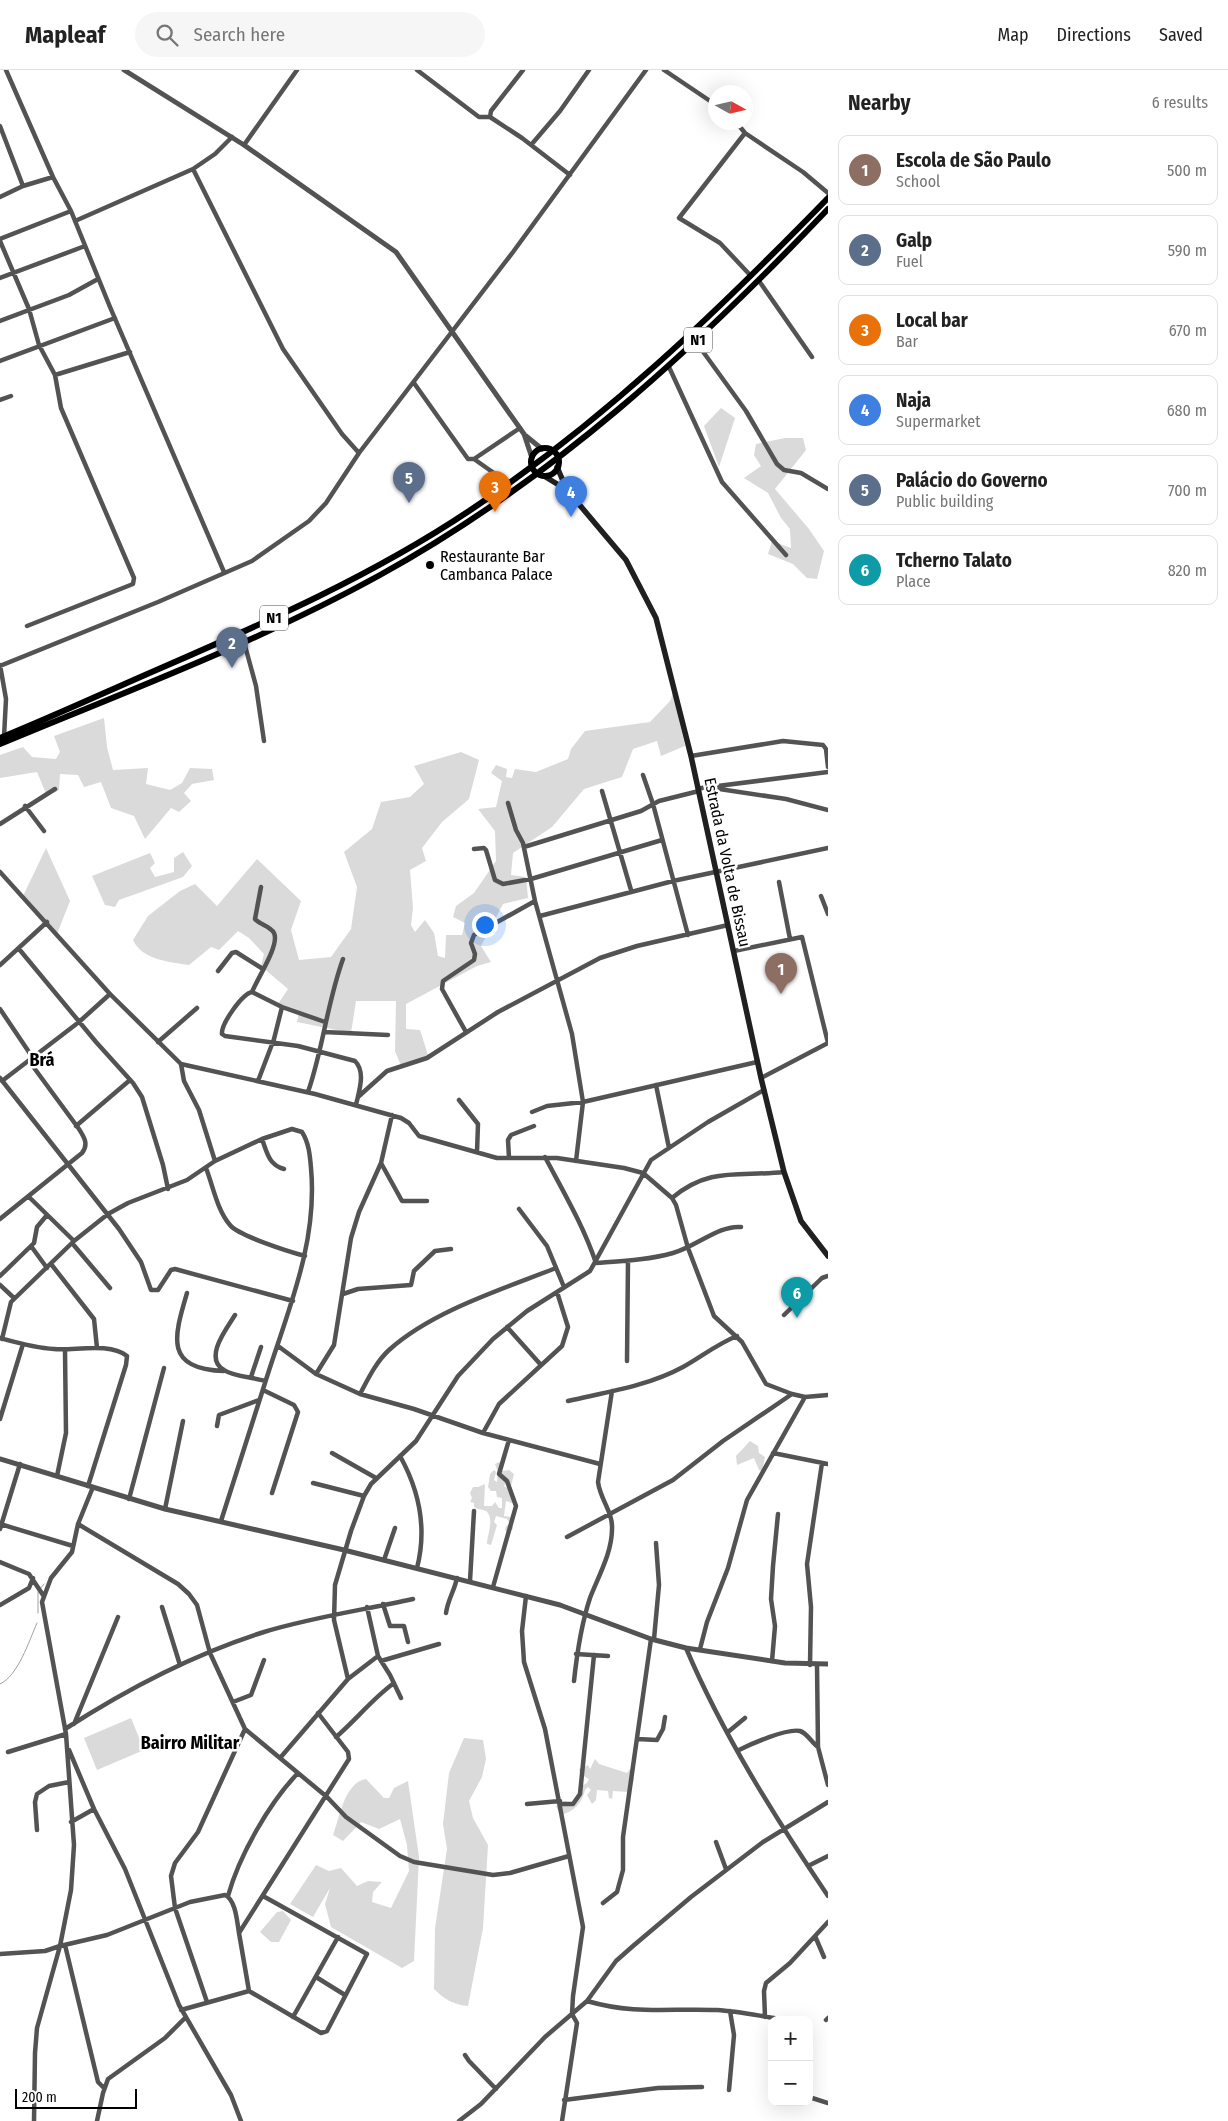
<!DOCTYPE html>
<meta charset="utf-8">
<style>
:root{--surface:#fff;--page:#f6f6f6;--text:#222;--muted:#767676;--line:#e0e0e0;--accent:#0b8043}
body{margin:0;font-family:"Fira Sans Condensed",sans-serif;background:var(--page);color:var(--text)}
.controls{position:absolute;right:15px;bottom:15px;display:grid;overflow:hidden;border-radius:10px;box-shadow:0 5px 20px #0002}
.controls button{width:45px;height:45px;display:grid;place-items:center;padding:0;border:0;border-bottom:1px solid var(--line);background:var(--surface);color:var(--text);font:25px sans-serif}
.compass{position:absolute;left:708px;top:15px;width:45px;height:45px;border-radius:50%;background:var(--surface);box-shadow:0 5px 20px #0002;rotate:98deg}
.scale{position:absolute;left:15px;bottom:12px;width:122px;box-sizing:border-box;padding-left:5px;border:2px solid #000;border-top:0;font-size:14px;line-height:18px;white-space:nowrap;color:#000;-webkit-text-stroke:4px #fff;paint-order:stroke}
.you{position:absolute;left:484px;top:854px;width:18px;height:18px;margin:-12px;border:4px solid #fff;border-radius:50%;background:#1a73e8;box-shadow:0 0 0 8px #1a73e833}
.badge{display:grid;place-items:center;width:32px;height:32px;border-radius:50%;background:var(--accent);color:#fff;font-size:16px;font-weight:700}
.pin{position:absolute;translate:-50% -41px;filter:drop-shadow(0 1px 2px #0008)}
.pin::after{content:'';position:absolute;top:26px;width:18px;height:15px;background:inherit;clip-path:polygon(0 0,100% 0,50% 100%)}
.list{margin:0;padding:0;list-style:none}
h2{display:flex;justify-content:space-between;align-items:center;height:65px;margin:0;padding:0 20px;font-size:21px}
h2 small{font-size:16px;font-weight:400;color:var(--muted)}
.list li{display:grid;grid-template-columns:32px 1fr auto;gap:15px;align-items:center;box-sizing:border-box;height:70px;margin:0 10px 10px;padding:0 10px;border:1px solid var(--line);border-radius:10px}
.list b{display:block;font-size:19px;white-space:nowrap}
.list p{margin:0;font-size:16px;white-space:nowrap;color:var(--muted)}
.list em{font-size:16px;font-style:normal;color:var(--muted)}
.icon{flex:none;width:28px;height:28px;fill:none;stroke:currentColor;stroke-width:2;stroke-linecap:round;stroke-linejoin:round}
.map{position:relative;flex:none;width:828px;height:2051px;overflow:hidden}
header{display:flex;align-items:center;gap:30px;box-sizing:border-box;height:70px;padding:0 25px;background:var(--surface);border-bottom:1px solid var(--line)}
header strong{font-size:24px}
nav{display:flex;gap:28px;margin-inline-start:auto;font-size:18px}
.search{width:350px;height:45px;background:var(--page);display:flex;align-items:center;gap:12px;box-sizing:border-box;padding:0 18px;border-radius:28px;color:var(--muted);font-size:19px}
main{display:flex}
aside{flex:1;background:var(--surface)}
.map>svg:first-child{display:block}
.green{fill:#dadada}
.lines{fill:none;stroke-linecap:round;stroke-linejoin:round}
.stream{stroke:#a1a1a1;stroke-width:1}
.minor{stroke:#535353;stroke-width:4.5}
.tertiary{stroke:#535353;stroke-width:5}
.secondary{stroke:#202020;stroke-width:5.5}
.primary{stroke:#000;stroke-width:6}
.poi-dot{fill:#000;stroke:#fff;stroke-width:2}
.labels{text-anchor:middle;stroke-width:5;stroke-linejoin:round;paint-order:stroke}
.shield{fill:#fff;stroke:#4c4c4c;stroke-width:1}
.shield-label{font-size:15px;font-weight:bold;fill:#000}
.poi-label{font-size:16px;fill:#000;stroke:#fff;text-anchor:start}
.street-label{font-size:16px;fill:#000;stroke:#fff}
.neighbourhood-label{font-size:18px;font-weight:bold;fill:#000;stroke:#fff}
</style>
<header>
<strong>Mapleaf</strong>
<div class="search"><svg class="icon" aria-label="search" viewBox="0 0 24 24"><circle cx="10" cy="10" r="6"/><path d="M15 15l6 6"/></svg>Search here</div>
<nav><a>Map</a><a>Directions</a><a>Saved</a></nav>
</header>
<main>
<div class="map">
<svg width="828" height="2051" viewBox="0 0 828 2051">
<rect width="100%" height="100%" fill="#fff"/>
<path class="green" d="M721,338L735,348L719,397L704,356Z
M785,368H803L806,380L775,419L809,459L824,481L817,509L807,508L793,494L768,484L772,471L791,478L790,459L781,448L768,423L744,408L761,396L754,385L756,374Z
M673,623L685,676L661,686L657,671L633,679L622,707L584,719L552,757L513,783L511,805L526,807L528,828L503,834L481,876L491,892L477,896L406,934V959L420,960L428,985L402,998L395,981L396,931H356L351,963L297,952L299,942L278,934L288,919L261,896L264,884L249,868L238,861L219,880L211,877L189,895C170,892 142,890 133,870L148,846L180,821L195,814L217,836L257,789L301,831L291,860L299,890L331,887L351,859L357,817L344,782L372,759L381,732L410,727L424,714L414,696L461,682L479,690L469,729L442,752L422,778L426,791L410,800L413,838L411,855L415,862L425,850L434,863L438,886L445,888L446,865H462L465,853L453,847L456,836L474,823L496,791L495,761L478,739L496,737L502,711L491,703L496,695L507,699L506,707L512,708L515,699L536,702L568,689L571,679L585,661L650,652L670,631Z
M104,648L107,677L113,700L148,698L146,714L170,720L182,713L190,698L212,699L214,710L192,714L184,723L191,731L179,742L171,738L145,769L134,746L111,738L101,712L84,717L78,705L60,704L59,720L47,726L37,702L0,708V685L23,677L32,687L56,689L60,682L54,666Z
M46,778L70,831L57,864L23,826Z
M183,782L192,796L183,807L119,830L115,837L105,835L92,806L150,783L155,793L150,798L155,807L174,802V788Z
M750,1371L758,1376L759,1383L765,1387L762,1401L759,1400L754,1388L737,1395L736,1386Z
M499,1392L502,1394V1401L509,1400L514,1404L511,1416L507,1411L504,1416L509,1419L515,1434L506,1431L504,1446L511,1447L513,1459L508,1463L505,1460L506,1456L510,1454L507,1449L496,1446L494,1452L497,1455L491,1475L487,1474C487,1465 495,1448 486,1441C483,1439 478,1440 474,1437V1433L470,1432L472,1428L470,1423L473,1417H478L485,1414L484,1436H492L495,1432L499,1438H502V1428L497,1427L496,1421H491L488,1417L490,1404L494,1400L496,1402L494,1410L497,1412L498,1402L495,1394Z
M131,1648L144,1680L97,1700L84,1668Z
M464,1668L483,1670L486,1689L482,1707L469,1731L473,1748L488,1775L483,1858L468,1936C454,1935 444,1929 434,1919L435,1858L447,1779L443,1754L449,1703Z
M595,1689L599,1694L627,1703L630,1699L634,1709L628,1722L613,1721L612,1729L609,1728L608,1721L597,1720L596,1730L592,1734L587,1725L591,1720L588,1717L585,1720C582,1733 574,1742 560,1745L556,1736L565,1731L573,1734L578,1727C577,1718 580,1717 587,1713L589,1709L580,1704L579,1699L588,1695L590,1699Z
M366,1709L384,1728H389L394,1718L408,1711L419,1787L414,1891L402,1898L331,1857L325,1834L330,1818L313,1847L290,1834L316,1795L329,1801L341,1798L357,1816L368,1811L382,1812L373,1822L372,1832L391,1838L409,1801L407,1775L400,1749L379,1759L361,1752L343,1771L333,1765C340,1747 344,1713 366,1709Z
M283,1841L291,1850L279,1872H271L260,1862L277,1842Z"/>
<g class="lines">
<path class="stream" d="M40,1519L44,1514
M38,1543V1522
M0,1614C18,1606 29,1571 37,1553"/>
<path class="minor" d="M6,0L53,107L71,141L110,237L224,502
M417,0L479,47H490
M523,0L491,41L490,47L522,68L570,105
M664,0L716,35
M736,52L745,63L803,102L828,123
M0,56L23,116
M745,63L679,148L720,173L751,206
M244,75L297,0
M531,75L560,41L589,0
M193,99L215,84L232,67
M0,127L23,116L53,107
M75,151L193,99L283,279L342,364L359,383
M0,169L71,141
M0,171L29,239L39,275L55,305L61,338L134,508L133,514L27,556
M0,208L85,176
M759,211L812,287
M0,251L69,225L98,209
M696,272L746,341L777,394L784,400L801,403L828,419
M0,291L115,248
M669,297L722,412L786,485
M55,305L130,282
M414,313L468,389H474L520,358
M0,330L11,326
M474,389L508,413
M244,572L256,616L264,671
M0,595L6,629L4,667
M0,596L158,532L252,491L309,451L326,433L359,383L513,182L646,0
M691,686L783,671L823,675L826,679L828,697
M643,705L653,734L688,865
M710,717L828,702
M698,719L706,717L786,729L828,740
M602,721L631,820
M508,733L516,760L523,773L535,831L572,964L583,1032L576,1091
M25,736L44,761
M0,754L55,719
M524,777L641,741L659,731L699,721
M474,779L484,778L486,780L495,810L503,814L531,809L662,770
M0,802L110,924L181,994L315,1024L401,1048L409,1053L419,1066L497,1088H557L624,1098L643,1103L672,1128L676,1135L688,1178L714,1246L742,1272L766,1314L792,1324
M779,812L790,869
M261,817L255,849C260,855 270,856 274,863C280,875 257,909 252,922C242,924 221,954 222,964L225,966L298,976L355,991C366,1002 359,1021 356,1035
M821,826L828,844
M540,846L673,811L828,778
M19,879L96,972L133,1013L142,1027L163,1095L168,1119
M734,881L802,867L828,973L761,1008
M0,895L47,852
M218,901L232,883L236,882L263,899
M252,922L282,937
M0,939L33,988
M324,962L388,965
M466,962L442,919L443,911L474,890L475,884L471,873L474,865L535,831
M158,972L197,938
M181,994L184,1011L199,1040L215,1091
M0,1008L119,1159L141,1192L151,1220H158L171,1200L175,1199L293,1231
M2,1011L79,952L110,924
M258,1011L274,969L282,937L325,952
M656,1015L669,1078
M308,1022C323,979 327,933 343,889
M358,1027L387,1001L427,988L498,942L600,888L637,876L728,855
M459,1030L478,1054L477,1082
M532,1042L547,1036L583,1032L757,992
M76,1056L130,1010
M262,1069C267,1083 269,1095 284,1099
M545,1087C564,1123 583,1155 596,1193C623,1191 648,1190 673,1183C696,1177 718,1155 741,1157
M509,1088L508,1070L511,1065L534,1056
M381,1093L402,1131H427
M206,1098C213,1116 217,1140 230,1155C239,1166 290,1182 305,1186
M29,1127L74,1171
M672,1128C710,1096 740,1107 784,1102
M519,1139L547,1176L564,1217
M0,1149L82,1083C89,1074 84,1067 79,1059L29,991
M72,1173L110,1218
M31,1176L47,1198
M51,1194L94,1249L97,1278
M0,1206L34,1173L37,1157L47,1145
M0,1215L14,1228
M187,1223C174,1267 164,1299 224,1301
M343,1224L358,1219L411,1215L414,1201L435,1181L451,1179
M235,1245C227,1258 203,1288 224,1300C234,1307 253,1307 265,1311
M784,1245L822,1208L828,1206
M507,1257L541,1295
M0,1268C18,1273 35,1278 54,1279C74,1281 109,1272 127,1286L126,1295L88,1416
M2,1269L11,1232L74,1171L108,1144L128,1133L187,1110L215,1091L262,1069L292,1059L302,1062C309,1073 310,1086 311,1098C318,1174 287,1242 265,1313C250,1359 236,1405 221,1451
M278,1276L316,1304L360,1324L414,1339L483,1363L600,1394
M627,1291L628,1191
M316,1304L334,1275L351,1168L359,1142L381,1093L392,1045
M251,1307L261,1277
M263,1320L294,1335L298,1342L272,1423
M360,1324C368,1309 376,1292 389,1280C432,1241 503,1219 556,1198
M568,1331C607,1322 648,1316 683,1297C701,1287 717,1274 737,1266
M0,1349L23,1274
M217,1356L219,1345L259,1330
M483,1363L499,1334L562,1276L568,1257L557,1222
M332,1383L376,1408
M773,1383L828,1394
M400,1386C420,1422 427,1459 417,1498
M57,1406L66,1363L65,1280
M313,1413L364,1426
M129,1429L164,1298
M165,1439L183,1351
M0,1454L73,1476
M78,1454L178,1514L189,1524L197,1535L210,1583L245,1659L327,1727L346,1747L400,1786L414,1792L493,1805L510,1803L569,1786
M0,1459L20,1394
M567,1467L673,1410L723,1371L792,1324L805,1327
M384,1490L395,1458
M0,1492L29,1504L43,1525
M470,1511L474,1441
M493,1517L516,1436L507,1411L499,1404L509,1370
M526,1526L522,1561L524,1592L545,1659L583,1857L573,1926L572,1944L577,1953L562,2051
M383,1534L390,1556H404L408,1572
M0,1535L29,1518L33,1508
M162,1537L180,1595
M367,1537L378,1586L390,1605L401,1628
M446,1543C448,1529 454,1522 457,1508
M654,1569L659,1515L656,1473
M686,1578C722,1663 776,1749 828,1826
M700,1579L707,1552L728,1498L747,1430L805,1327L828,1325
M576,1584L608,1586
M381,1591L439,1574
M772,1591L775,1556L771,1529L773,1496L778,1444
M810,1595L811,1537L807,1494L822,1393
M817,1595L818,1677L828,1715
M348,1609L334,1550L335,1515L351,1461L364,1426L371,1414L416,1371L458,1306L493,1269L527,1241L590,1201L651,1090L708,1052L764,1020
M574,1611C577,1583 581,1555 590,1528C598,1507 612,1483 612,1459C613,1442 600,1429 598,1412L612,1321
M233,1632L251,1625L264,1590
M74,1654L118,1547
M65,1659C127,1619 194,1584 264,1562C313,1547 364,1540 413,1529
M728,1662L745,1648
M336,1667C356,1650 372,1629 394,1613
M637,1669L657,1670L663,1659L665,1647
M69,1680L94,1739L125,1799L179,1935L231,2025L241,2051
M739,1680C751,1674 787,1658 800,1661C807,1663 812,1673 818,1677
M8,1682L66,1664
M280,1688L348,1609L378,1586
M527,1734L560,1731
M560,1734H573L580,1724L594,1585
M71,1752L94,1739
M37,1760L35,1732L37,1724L49,1716L69,1712
M716,1772L726,1799
M808,1796L828,1786
M228,1826C239,1786 269,1733 298,1703
M603,1833L617,1822L623,1800V1767L651,1569
M815,1866L824,1887
M65,1875L98,2012L104,2018
M0,1884L45,1881L60,1876L71,1820L74,1775L66,1664L42,1532L51,1508L72,1482L78,1454L93,1417
M316,1907L345,1925
M249,1921L239,1863L349,1689L348,1682L318,1643
M587,1931C635,1945 669,1938 717,1940C736,1941 755,1945 774,1948
M207,1932L175,1838L171,1806L175,1793L198,1762L245,1659
M181,1940L249,1921L321,1963L327,1961L367,1884L263,1826
M293,1947L338,1867
M765,1947L764,1921L766,1913L790,1893L828,1852
M826,1950L828,1948
M465,1985L469,1991L496,2019
M729,2020L734,1965L730,1941
M809,2027L828,2033
M564,2030L658,2018L702,2017
M34,2051L35,1983L37,1958L60,1876L107,1865L190,1832L225,1825C236,1830 237,1852 239,1863
M97,2051L103,2023L108,2009L165,1968L185,1948
M459,2051L481,2034L545,1967L587,1931L616,1891L633,1876L691,1827L763,1772L828,1732"/>
<path class="tertiary" d="M124,0L244,75L396,182L524,364L532,388
M526,366L542,379
M0,1389L165,1439L344,1480L560,1535L651,1569L686,1578L785,1593L828,1594"/>
<path class="secondary" d="M557,397L567,420
M544,406L567,420L626,490L656,548L691,686L761,1008L784,1102L801,1151L828,1186"/>
<path class="primary" d="M531 392a14 14 0 1 1 28 0a14 14 0 1 1-28 0Z
M0,668C54,646 108,621 161,598C267,552 373,505 469,441C604,351 716,243 828,128
M0,674C127,621 259,572 380,505C552,410 693,281 828,139"/>
</g>
<circle class="poi-dot" cx="430" cy="495" r="5"/>
<g class="labels">
<g class="shield">
<rect x="684" y="257.5" width="28" height="25" rx="4"/>
<rect x="260" y="535.5" width="28" height="25" rx="4"/>
</g>
<g class="shield-label">
<text x="698" y="275">N1</text>
<text x="274" y="553">N1</text>
</g>
<g class="poi-label">
<text x="440" y="492">Restaurante Bar<tspan x="440" dy="18">Cambanca Palace</tspan></text>
</g>
<g class="street-label">
<text transform="translate(728 792) rotate(78)" y="6">Estrada da Volta de Bissau</text>
</g>
<g class="neighbourhood-label">
<text x="42" y="996">Brá</text>
<text x="190" y="1679">Bairro Militar</text>
</g>
</g>
</svg>
<div class="controls">
<button>+</button>
<button>−</button>
</div>
<svg class="compass" viewBox="-18 -18 36 36"><path d="M0-13l5 13h-10z" fill="#e53935"/><path d="M0 13l5-13h-10z" fill="#767676"/></svg>
<div class="scale">200 m</div>
<div class="you"></div>
<div class="pin badge" style="left:781px;top:924px;background:#8d6e63">1</div>
<div class="pin badge" style="left:232px;top:598px;background:#5c6f8a">2</div>
<div class="pin badge" style="left:495px;top:442px;background:#e8710a">3</div>
<div class="pin badge" style="left:571px;top:447px;background:#3f7fe0">4</div>
<div class="pin badge" style="left:409px;top:433px;background:#5c6f8a">5</div>
<div class="pin badge" style="left:797px;top:1248px;background:#0f9aa8">6</div>
</div>
<aside>
<h2>Nearby<small>6 results</small></h2>
<ul class="list">
<li><span class="badge" style="background:#8d6e63">1</span><div><b>Escola de São Paulo</b><p>School</p></div><em>500 m</em></li>
<li><span class="badge" style="background:#5c6f8a">2</span><div><b>Galp</b><p>Fuel</p></div><em>590 m</em></li>
<li><span class="badge" style="background:#e8710a">3</span><div><b>Local bar</b><p>Bar</p></div><em>670 m</em></li>
<li><span class="badge" style="background:#3f7fe0">4</span><div><b>Naja</b><p>Supermarket</p></div><em>680 m</em></li>
<li><span class="badge" style="background:#5c6f8a">5</span><div><b>Palácio do Governo</b><p>Public building</p></div><em>700 m</em></li>
<li><span class="badge" style="background:#0f9aa8">6</span><div><b>Tcherno Talato</b><p>Place</p></div><em>820 m</em></li>
</ul>
</aside>
</main>
